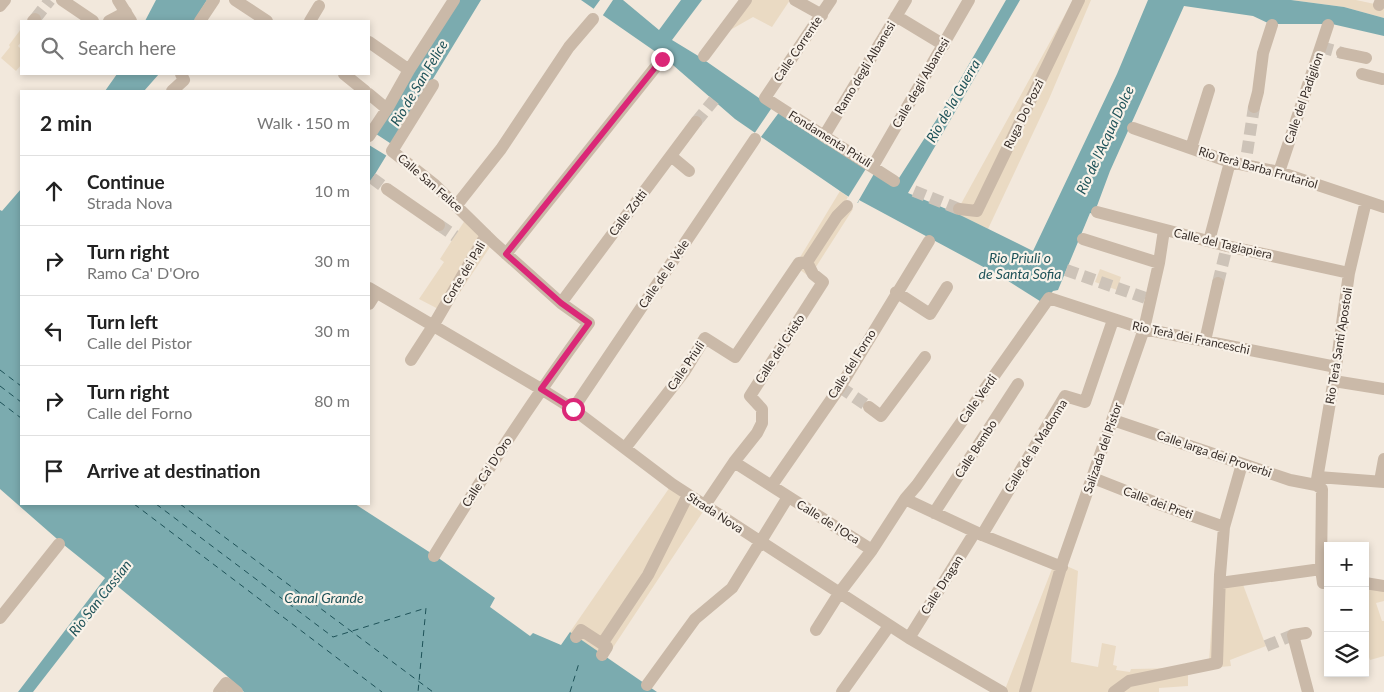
<!DOCTYPE html>
<meta charset="utf-8">
<style>
:root{--surface:#fff;--page:#f2f2f2;--text:#222;--muted:#767676;--line:#e0e0e0}
body{margin:0;font-family:Lato,sans-serif;background:var(--page);color:var(--text)}
.controls{position:absolute;right:15px;bottom:15px;display:grid;overflow:hidden;border-radius:0px;box-shadow:0 2px 8px #0003}
.controls button{width:45px;height:45px;display:grid;place-items:center;padding:0;border:0;border-bottom:1px solid var(--line);background:var(--surface);color:var(--text);font:25px sans-serif}
.stop{position:absolute;width:15px;height:15px;margin:-11px;border:4px solid #db2777;border-radius:50%;background:#fff}
.stop.end{background:#db2777;border-color:#fff;box-shadow:0 1px 5px #0008}
.list{margin:0;padding:0;list-style:none}
h2{display:flex;justify-content:space-between;align-items:center;height:65px;margin:0;padding:0 20px;font-size:21px}
h2 small{font-size:16px;font-weight:400;color:var(--muted)}
.list li{display:grid;grid-template-columns:32px 1fr auto;gap:15px;align-items:center;box-sizing:border-box;height:70px;padding:0 20px;border-top:1px solid var(--line)}
.list b{display:block;font-size:19px;white-space:nowrap}
.list p{margin:0;font-size:16px;white-space:nowrap;color:var(--muted)}
.list em{font-size:16px;font-style:normal;color:var(--muted)}
.icon{flex:none;width:28px;height:28px;fill:none;stroke:currentColor;stroke-width:2;stroke-linecap:round;stroke-linejoin:round}
.map{position:relative;flex:none;width:1384px;height:692px;overflow:hidden}
.search{position:absolute;background:var(--surface);box-shadow:0 2px 8px #0003;left:20px;top:20px;width:350px;height:55px;display:flex;align-items:center;gap:12px;box-sizing:border-box;padding:0 18px;border-radius:0px;color:var(--muted);font-size:19px}
.panel{position:absolute;background:var(--surface);box-shadow:0 2px 8px #0003;left:20px;top:90px;width:350px;height:415px;border-radius:0px}
.map>svg:first-child{display:block}
.plaza{fill:#eadac3}
.water{fill:#7babaf}
.pier{fill:#f2e8dc}
.lines{fill:none;stroke-linecap:round;stroke-linejoin:round}
.ferry{stroke:#1e5258;stroke-width:1;stroke-dasharray:6 5;stroke-linecap:butt}
.street-tunnel{stroke:#cdc3b8;stroke-width:12;stroke-dasharray:12 6;stroke-linecap:butt}
.street{stroke:#cab9a8;stroke-width:12}
.route{stroke:#db2777;stroke-width:6}
.labels{text-anchor:middle;stroke-width:4.5;stroke-linejoin:round;paint-order:stroke}
.street-label{font-size:12px;fill:#372d28;stroke:#f9f2e9}
.water-label{font-size:14px;font-style:italic;fill:#1e5258;stroke:#f9f2e9}
</style>
<div class="map">
<svg width="1384" height="692" viewBox="0 0 1384 692">
<rect width="100%" height="100%" fill="#f2e8dc"/>
<path class="plaza" d="M743,0H790L772,27L753,17L725,33Z
M1073,0H1091L1049,99L988,229L956,213Z
M1291,0H1356L1384,6V18L1344,7Z
M21,29V42L18,46L21,49V65L16,71L1,58L10,47L9,45Z
M840,191L848,197L844,204L853,209L814,270L811,278L799,269V259Z
M469,214L492,244L446,313L419,299L444,262L440,259Z
M1100,269L1121,277L1117,290L1095,282Z
M672,484L706,507L606,658L570,632Z
M1055,561L1078,571L1071,662L1098,667L1102,643L1116,646L1113,665L1117,666L1116,670L1130,672L1131,669L1184,668L1209,662L1215,573L1242,582L1266,646L1230,660L1231,666L1188,670V686L1159,688V692H1004Z
M1365,580L1384,581V601L1376,603L1382,621H1384V656L1370,660L1365,646Z"/>
<path class="water" d="M156,0H207L194,21H145Z
M458,0H481L369,184V143Z
M581,0H623L659,30L681,0H702L672,40L700,57L825,144L899,178L942,111L1006,0H1020L908,193L956,213L1033,251L1117,74L1148,0H1291L1344,7L1384,18V36L1332,24H1270L1253,16L1184,6L1110,171L1094,214L1090,213L1058,290L1053,291L1043,303L1002,277L859,200L858,203L840,191L735,119L666,59Z
M117,74H159L144,91H105Z
M21,189V504H355L437,557L495,598L490,607L530,636L533,633L561,645L570,632L657,692H244L226,675L116,585L33,692H18L105,578L64,545L0,489V210L2,211Z"/>
<path class="pier" d="M600,0H613L601,18L592,11Z
M773,106L780,111L758,141L752,137Z
M373,132L393,145L387,156L369,145V138Z
M867,167L875,172L856,205L847,199Z"/>
<g class="lines">
<path class="ferry" d="M0,370L21,386
M0,386L21,402
M0,402L21,418
M134,504L382,692
M156,504L333,637L426,608L418,692
M180,504L433,692
M570,692L579,663"/>
<path class="street-tunnel" d="M35,19L50,0
M1321,47L1342,53
M696,122L714,100
M1247,153L1254,107
M372,178L387,189
M914,191L959,209
M439,225L455,236
M1066,270L1151,300
M1218,283L1227,246
M840,387L869,407
M1266,646L1293,635"/>
<path class="street" d="M62,0L93,21
M118,0L131,21
M235,0L267,21
M795,0L822,15
M831,0L765,98L894,181
M1379,5L1381,0
M0,6L5,0
M896,16L944,45
M33,21L35,19
M109,21L126,12
M200,21L214,0
M310,21L319,6
M369,42L409,70
M1342,53L1366,58
M704,56L746,0
M344,74L365,91
M1362,74L1382,79
M433,85L392,151L435,185L494,243L561,303L589,323C534,398 483,476 434,556
M172,91L184,80L181,74
M369,94L387,109
M1254,107L1258,92L1263,53L1272,25
M1133,128L1230,162L1279,172L1384,207
M369,136L387,109L409,70L454,0
M824,136L906,0
M1191,148L1209,90
M671,156L689,171
M873,166L969,0
M1279,172L1328,25
M387,189L439,225
M456,206L501,149L569,47L593,19
M959,209L977,211L1079,0
M1097,212L1227,246L1349,273
M1083,239L1159,263
M1209,241L1230,162
M506,254L662,59
M807,262L837,216L847,206
M369,288L541,389L573,409L672,484L909,638L1002,692
M896,292L930,314L947,287
M561,303L696,122
M369,304L376,293
M1205,341L1218,283
M411,360L433,326L486,235
M1334,381L1384,389
M869,407L881,416L925,357
M573,409L755,139
M1113,420L1290,480L1316,485
M625,448L684,372L705,338L735,357L799,263L807,262
M734,462L757,433L762,423V409L750,396L823,282L813,274L807,262
M1318,477L1384,482
M1093,478L1159,504L1224,527
M1380,481L1384,459
M772,485L840,387L929,241
M905,499L917,485L1049,298L1144,329L1336,367
M705,505L734,462L872,550L905,499L982,535L1062,567
M934,513L1018,384
M982,535L1065,396L1085,402L1113,320
M1328,582L1323,583L1321,569L1322,489L1316,485L1336,367L1349,273L1366,201
M1220,583L1321,569
M1365,583L1384,586
M0,618L59,544
M816,630L840,592L872,550
M1306,633L1293,635L1308,692
M576,637L581,630L607,647L602,655
M909,638L975,532
M602,644L648,575L688,495
M647,685L695,619L732,588L788,497
M219,692L226,683L237,692
M842,692L889,626
M1025,692L1062,564L1144,329L1159,263L1164,230
M1114,692L1129,681L1217,663L1220,575L1224,527L1242,464"/>
</g>
<g class="lines">
<path class="route" d="M573,409L541,389L589,323L561,303L506,254L662,59"/>
</g>
<g class="labels">
<g class="street-label">
<text transform="translate(798 49) rotate(-56)" y="4">Calle Corrente</text>
<text transform="translate(865 68) rotate(-59)" y="4">Ramo degli Albanesi</text>
<text transform="translate(921 83) rotate(-60)" y="4">Calle degli Albanesi</text>
<text transform="translate(1304 98) rotate(-71)" y="4">Calle del Padiglion</text>
<text transform="translate(1024 114) rotate(-64)" y="4">Ruga Do Pozzi</text>
<text transform="translate(830 139) rotate(32)" y="4">Fondamenta Priuli</text>
<text transform="translate(1258 168) rotate(16)" y="4">Rio Terà Barba Frutariol</text>
<text transform="translate(430 183) rotate(41)" y="4">Calle San Felice</text>
<text transform="translate(628 213) rotate(-53)" y="4">Calle Zotti</text>
<text transform="translate(1223 244) rotate(13)" y="4">Calle del Tagiapiera</text>
<text transform="translate(464 273) rotate(-59)" y="4">Corte dei Pali</text>
<text transform="translate(664 274) rotate(-56)" y="4">Calle de le Vele</text>
<text transform="translate(1191 338) rotate(12)" y="4">Rio Terà dei Franceschi</text>
<text transform="translate(1339 346) rotate(-81)" y="4">Rio Terà Santi Apostoli</text>
<text transform="translate(780 349) rotate(-57)" y="4">Calle del Cristo</text>
<text transform="translate(852 364) rotate(-58)" y="4">Calle del Forno</text>
<text transform="translate(686 366) rotate(-56)" y="4">Calle Priuli</text>
<text transform="translate(978 399) rotate(-55)" y="4">Calle Verdi</text>
<text transform="translate(1036 446) rotate(-58)" y="4">Calle de la Madonna</text>
<text transform="translate(1103 448) rotate(-71)" y="4">Salizada del Pistor</text>
<text transform="translate(976 449) rotate(-57)" y="4">Calle Bembo</text>
<text transform="translate(1214 454) rotate(19)" y="4">Calle larga dei Proverbi</text>
<text transform="translate(487 472) rotate(-57)" y="4">Calle Ca' D'Oro</text>
<text transform="translate(1158 503) rotate(20)" y="4">Calle dei Preti</text>
<text transform="translate(715 513) rotate(33)" y="4">Strada Nova</text>
<text transform="translate(828 522) rotate(32)" y="4">Calle de l'Oca</text>
<text transform="translate(942 585) rotate(-58)" y="4">Calle Dragan</text>
</g>
<g class="water-label">
<text transform="translate(419 83) rotate(-59)" y="5">Rio de San Felice</text>
<text transform="translate(953 101) rotate(-60)" y="5">Rio de la Guerra</text>
<text transform="translate(1105 140) rotate(-65)" y="5">Rio de l'Acqua Dolce</text>
<text x="1020" y="263">Rio Priuli o<tspan x="1020" dy="16">de Santa Sofia</tspan></text>
<text transform="translate(100 598) rotate(-52)" y="5">Rio San Cassian</text>
<text x="324" y="603">Canal Grande</text>
</g>
</g>
</svg>
<div class="controls">
<button>+</button>
<button>−</button>
<button><svg class="icon" aria-label="layers" viewBox="0 0 24 24"><path d="M12 4l9 5-9 5-9-5zM3 14l9 5 9-5"/></svg></button>
</div>
<div class="stop" style="left:573px;top:409px"></div>
<div class="stop end" style="left:662px;top:59px"></div>
<div class="search"><svg class="icon" aria-label="search" viewBox="0 0 24 24"><circle cx="10" cy="10" r="6"/><path d="M15 15l6 6"/></svg>Search here</div>
<section class="panel">
<h2>2 min<small>Walk · 150 m</small></h2>
<ul class="list">
<li><svg class="icon" aria-label="ahead" viewBox="0 0 24 24"><path d="M12 20V5M6 11l6-6 6 6"/></svg><div><b>Continue</b><p>Strada Nova</p></div><em>10 m</em></li>
<li><svg class="icon" aria-label="right" viewBox="0 0 24 24"><path d="M7 20v-9h11M14 6l5 5-5 5"/></svg><div><b>Turn right</b><p>Ramo Ca' D'Oro</p></div><em>30 m</em></li>
<li><svg class="icon" aria-label="left" viewBox="0 0 24 24"><path d="M17 20v-9H6M10 6l-5 5 5 5"/></svg><div><b>Turn left</b><p>Calle del Pistor</p></div><em>30 m</em></li>
<li><svg class="icon" aria-label="right" viewBox="0 0 24 24"><path d="M7 20v-9h11M14 6l5 5-5 5"/></svg><div><b>Turn right</b><p>Calle del Forno</p></div><em>80 m</em></li>
<li><svg class="icon" aria-label="arrive" viewBox="0 0 24 24"><path d="M6 21V4h12l-3 4 3 4H6"/></svg><div><b>Arrive at destination</b></div></li>
</ul>
</section>
</div>
